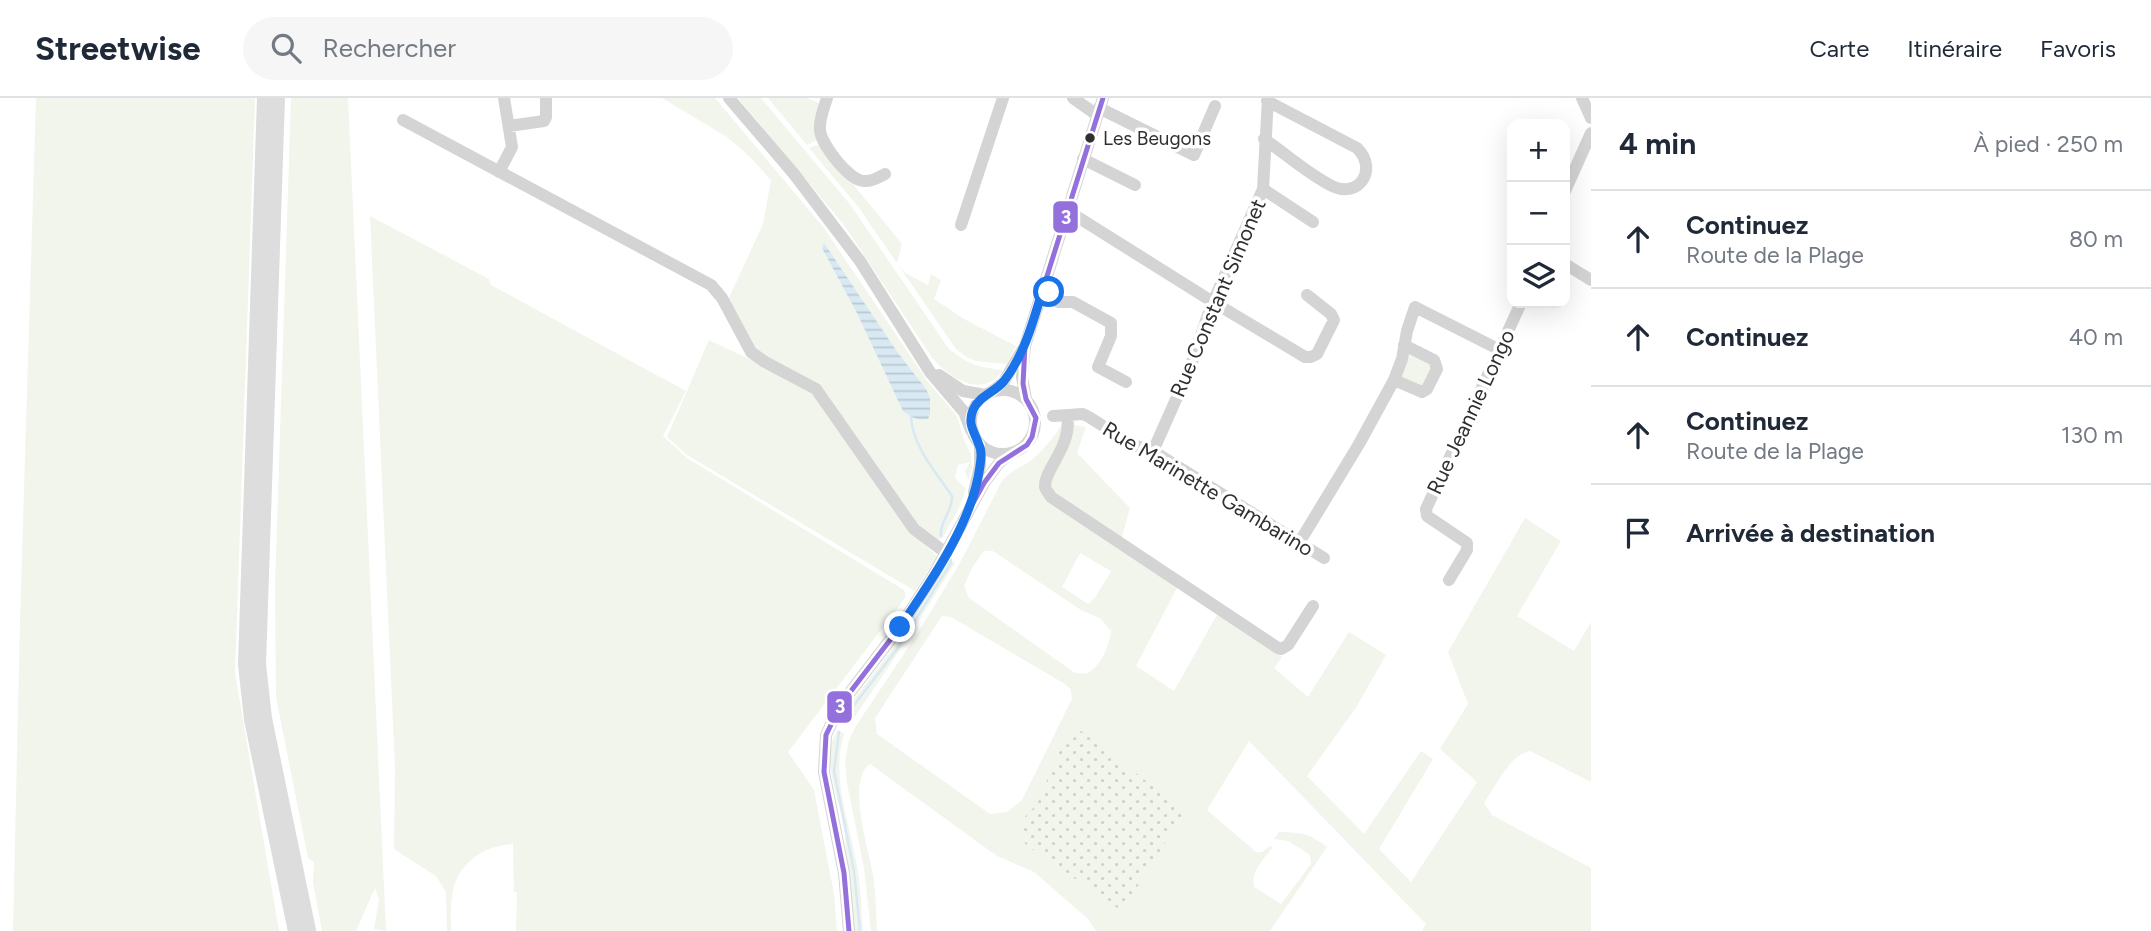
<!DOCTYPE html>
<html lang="fr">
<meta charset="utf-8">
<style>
:root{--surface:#fff;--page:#f6f6f7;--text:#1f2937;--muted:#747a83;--line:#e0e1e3}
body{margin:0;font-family:Figtree,sans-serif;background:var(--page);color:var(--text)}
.controls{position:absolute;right:21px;top:21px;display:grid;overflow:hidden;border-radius:14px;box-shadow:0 7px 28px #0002}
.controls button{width:63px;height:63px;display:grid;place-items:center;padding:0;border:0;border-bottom:2px solid var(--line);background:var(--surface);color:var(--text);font:35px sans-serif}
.stop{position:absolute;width:21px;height:21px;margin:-16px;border:5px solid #1a73e8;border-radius:50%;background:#fff}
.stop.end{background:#1a73e8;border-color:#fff;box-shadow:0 2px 7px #0008}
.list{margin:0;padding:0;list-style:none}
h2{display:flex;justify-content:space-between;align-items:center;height:91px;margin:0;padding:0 28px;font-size:30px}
h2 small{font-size:23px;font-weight:400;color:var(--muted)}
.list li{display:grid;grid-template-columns:46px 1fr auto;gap:21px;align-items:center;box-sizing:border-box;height:98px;padding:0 28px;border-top:2px solid var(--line)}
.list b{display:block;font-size:26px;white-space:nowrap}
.list p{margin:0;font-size:23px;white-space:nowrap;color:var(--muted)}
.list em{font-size:23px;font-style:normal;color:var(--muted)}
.icon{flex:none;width:38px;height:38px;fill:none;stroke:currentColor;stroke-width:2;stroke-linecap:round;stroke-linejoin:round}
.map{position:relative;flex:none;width:1591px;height:833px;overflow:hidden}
header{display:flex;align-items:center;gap:42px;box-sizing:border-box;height:98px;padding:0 35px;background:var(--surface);border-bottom:2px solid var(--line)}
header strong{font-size:33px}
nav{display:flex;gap:38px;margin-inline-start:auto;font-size:24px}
.search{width:490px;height:63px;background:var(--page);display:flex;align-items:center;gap:18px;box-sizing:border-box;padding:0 24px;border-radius:38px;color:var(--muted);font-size:26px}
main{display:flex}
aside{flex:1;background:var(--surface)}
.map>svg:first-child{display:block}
.grass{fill:#f1f5ec;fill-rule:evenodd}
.park{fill:url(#park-dots)}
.water{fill:url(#water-rules)}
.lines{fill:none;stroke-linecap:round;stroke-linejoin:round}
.stream{stroke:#d8e9f3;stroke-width:2.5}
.taxiway{stroke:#ddd;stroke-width:28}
.minor{stroke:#d4d4d4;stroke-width:12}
.bus-1-casing{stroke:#fff;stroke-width:10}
.bus-1{stroke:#9370db;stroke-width:5}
.route{stroke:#1a73e8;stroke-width:9}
.bus-dot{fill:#2f2f2f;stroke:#fff;stroke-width:2.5}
.labels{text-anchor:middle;stroke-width:7;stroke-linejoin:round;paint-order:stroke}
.bus-label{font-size:19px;fill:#2f2f2f;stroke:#fff;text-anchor:start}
.street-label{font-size:21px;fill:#2f2f2f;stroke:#fff}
.line-badge{stroke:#fff;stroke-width:2.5}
.badge-label{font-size:19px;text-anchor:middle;font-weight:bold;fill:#fff}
</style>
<header>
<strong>Streetwise</strong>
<div class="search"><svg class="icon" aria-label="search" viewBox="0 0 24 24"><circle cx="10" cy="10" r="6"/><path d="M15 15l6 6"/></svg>Rechercher</div>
<nav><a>Carte</a><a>Itinéraire</a><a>Favoris</a></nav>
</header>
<main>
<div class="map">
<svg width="1591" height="833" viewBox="0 0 1591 833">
<defs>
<pattern id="park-dots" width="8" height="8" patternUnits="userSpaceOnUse" patternTransform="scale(1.75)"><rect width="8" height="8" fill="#f1f5ec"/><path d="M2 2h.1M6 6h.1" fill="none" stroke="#cfd2cb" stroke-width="1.8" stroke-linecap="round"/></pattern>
<pattern id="water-rules" width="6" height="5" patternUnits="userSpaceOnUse" patternTransform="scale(1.75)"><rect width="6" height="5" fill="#d8e9f3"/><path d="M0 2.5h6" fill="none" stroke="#bac8d1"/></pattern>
</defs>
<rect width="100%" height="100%" fill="#fff"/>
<path class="grass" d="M36,0H255L235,575L279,833H13L20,524Z
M291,0H348L386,833L374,831L379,802L375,790L356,833H322L313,785L314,764L308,760L276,599L275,489Z
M662,0H715L824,130L928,284L957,318L964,342L971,356L972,370L968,382L965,373L970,364L958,367L955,380L966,391L960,408L943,439L939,442L932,441L922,433L825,293L755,252L728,202L763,126L771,82L749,58L727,39Z
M738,0H761L849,105L949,251C969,267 978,269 1003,272C983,302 950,280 933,261L844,127Z
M768,0H807L823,7L817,42L807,47Z
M820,46L902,146L897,165L905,175L928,187L931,176L941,182L934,201L964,221L1016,248L1007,266L976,263L968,260L956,251L859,110L809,50Z
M370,118L489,181L491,187L686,293L663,338L687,360L904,492L906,499L788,654L814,692L834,796L837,833H516L517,794H514L513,746C483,747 455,767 452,799C450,810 451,822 451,833H447L446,794L436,778L394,751L395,669Z
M709,242L804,287L817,299L912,435L936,457V460L915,493L687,357L667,339Z
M1412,256L1433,266L1425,289L1399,280L1407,259Z
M1062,325L1086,329L1077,355L1130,410L1119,450L1178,488L1136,568L1174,593L1218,515L1282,559L1274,570L1308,599L1349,534L1386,557L1357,608L1307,678L1364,736L1421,653L1433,661L1379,751L1411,784L1477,684L1440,651L1468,606L1448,554L1525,420L1561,443L1517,518L1574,553L1591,524V684L1530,653C1510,656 1495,689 1484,705L1492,717L1591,770V833H1422L1426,826L1249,643L1207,712L1256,754H1262L1270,748L1273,749C1264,761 1250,774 1254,789L1281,806L1311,766L1310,757L1288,743L1274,741L1279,734C1303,735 1307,734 1327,749L1270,833H1096L1088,821L1034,774L997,758L870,666C846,682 869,753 873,777C876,796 876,815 877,833H871L864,770L847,685L845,663L849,642L856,628L919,533L960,465L1002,383C1013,370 1022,370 1034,360C1042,353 1058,335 1062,325ZM984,453H993L1081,512L1100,520L1111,533C1110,546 1102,565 1091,573C1086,577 1080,575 1075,575L969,500L964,488L973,468ZM1080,455L1111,473L1095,500L1088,506L1062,489ZM942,518L951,519L1065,586L1071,592L1072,601L1022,702L1007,714L990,716L877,636L875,620Z
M948,461L955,465L906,543L850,626L846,623L845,613L895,547Z
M838,632L844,636C831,681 848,718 856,763C861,786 861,810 863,833H854C853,802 847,771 845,740C844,709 817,660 838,632Z"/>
<path class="park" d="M1081,633L1185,713L1122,813L1026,747L1021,736L1025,727L1021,723L1037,706L1059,654Z"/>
<path class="water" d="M824,145L898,255L926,291L930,300V316L928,321C918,324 910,318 903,313L857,215L822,150Z"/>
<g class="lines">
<path class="stream" d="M911,318C912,348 936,374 952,398C953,413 939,424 941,438
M848,615L897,551L951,465V462
M839,634L834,673L854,773L860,833"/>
<path class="taxiway" d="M271,0L252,566L258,621L302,833"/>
<path class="minor" d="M729,0L794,76L860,163L930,274L964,314L971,332
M827,0C824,10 819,21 820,32C821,46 849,83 864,83C872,84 879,79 885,76
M1073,0L1097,17
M1582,0L1591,20
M1099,10L1194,57L1215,8
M403,22L711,187L722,200L751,254L765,264L816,291L914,431L946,455
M509,28L544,23L546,19V0
M1264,41C1286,56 1308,76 1332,88C1358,101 1379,72 1357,50L1267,3
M1083,61L1135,87
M499,74L512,49L504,0
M1263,91L1313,124
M1565,93L1591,35
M1068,113L1213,204L1305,259H1311L1317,256L1334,222L1331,216L1307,197
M961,127L1003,0
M1565,166L1591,182
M1043,191L1058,204H1073L1111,225V238L1098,269L1126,284
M939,277L963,293L985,297
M1394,282L1422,294L1427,291L1437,271L1434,262L1404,247
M971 324a32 32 0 1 1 64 0a32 32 0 1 1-64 0Z
M993,293L1003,285L1023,251
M1026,301L1022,279L1025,248L1103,0
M1053,318L1083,316L1089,319L1133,347L1153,353L1324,460
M1067,318C1073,347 1043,373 1045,389C1046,393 1049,395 1051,399L1278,550L1281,551L1288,547L1313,508
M1153,353L1190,270L1210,211L1263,91L1268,0
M974,394L980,368V347
M1299,445L1359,346L1394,282L1402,261L1407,233L1415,209L1500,252
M1449,482L1467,452V445L1427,418L1426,411L1521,205
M849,833L844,775L824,674L826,637L841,606L900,529L934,476L984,385L999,365L1010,356"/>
<g class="bus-1-casing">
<path id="bus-1" d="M980,347C955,309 984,306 1003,284C1012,273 1020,259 1026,246
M849,833L844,775L824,674L826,637L841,606L900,529L934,476L984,385L999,365L1027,347L1032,339L1036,320L1026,301L1023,286L1025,248L1103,0"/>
</g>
<use href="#bus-1" class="bus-1"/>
</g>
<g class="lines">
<path class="route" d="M900,529C931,483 973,424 980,368C981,362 982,352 979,347C975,334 967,327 973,312C979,298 994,295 1004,283C1025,256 1033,223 1043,191L1049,194"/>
</g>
<circle class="bus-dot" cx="1090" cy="40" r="6"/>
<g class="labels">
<g class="bus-label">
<text x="1103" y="47">Les Beugons</text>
</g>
<g class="street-label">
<text transform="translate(1218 200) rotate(-67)" y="7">Rue Constant Simonet</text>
<text transform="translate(1471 314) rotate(-65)" y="7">Rue Jeannie Longo</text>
<text transform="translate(1208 391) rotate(31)" y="7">Rue Marinette Gambarino</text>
</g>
</g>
<g class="line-badge">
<rect x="1052" y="102" width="27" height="34" rx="7" fill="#9370db"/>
<rect x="826" y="592" width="27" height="34" rx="7" fill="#9370db"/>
</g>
<g class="badge-label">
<text x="1066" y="126">3</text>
<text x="840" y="615">3</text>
</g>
</svg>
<div class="controls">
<button>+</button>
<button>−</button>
<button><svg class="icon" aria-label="layers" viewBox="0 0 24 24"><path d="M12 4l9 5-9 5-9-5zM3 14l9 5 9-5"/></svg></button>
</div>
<div class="stop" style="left:1049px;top:194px"></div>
<div class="stop end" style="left:900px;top:529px"></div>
</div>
<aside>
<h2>4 min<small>À pied · 250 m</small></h2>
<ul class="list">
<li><svg class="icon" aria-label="ahead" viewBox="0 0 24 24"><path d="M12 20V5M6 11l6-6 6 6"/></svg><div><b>Continuez</b><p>Route de la Plage</p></div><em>80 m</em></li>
<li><svg class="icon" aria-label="ahead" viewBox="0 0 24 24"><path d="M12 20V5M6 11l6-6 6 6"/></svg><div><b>Continuez</b></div><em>40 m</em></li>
<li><svg class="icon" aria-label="ahead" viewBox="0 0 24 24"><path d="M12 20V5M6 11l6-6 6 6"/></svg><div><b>Continuez</b><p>Route de la Plage</p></div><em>130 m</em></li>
<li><svg class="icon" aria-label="arrive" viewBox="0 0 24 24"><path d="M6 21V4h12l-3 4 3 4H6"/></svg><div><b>Arrivée à destination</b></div></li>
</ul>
</aside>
</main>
